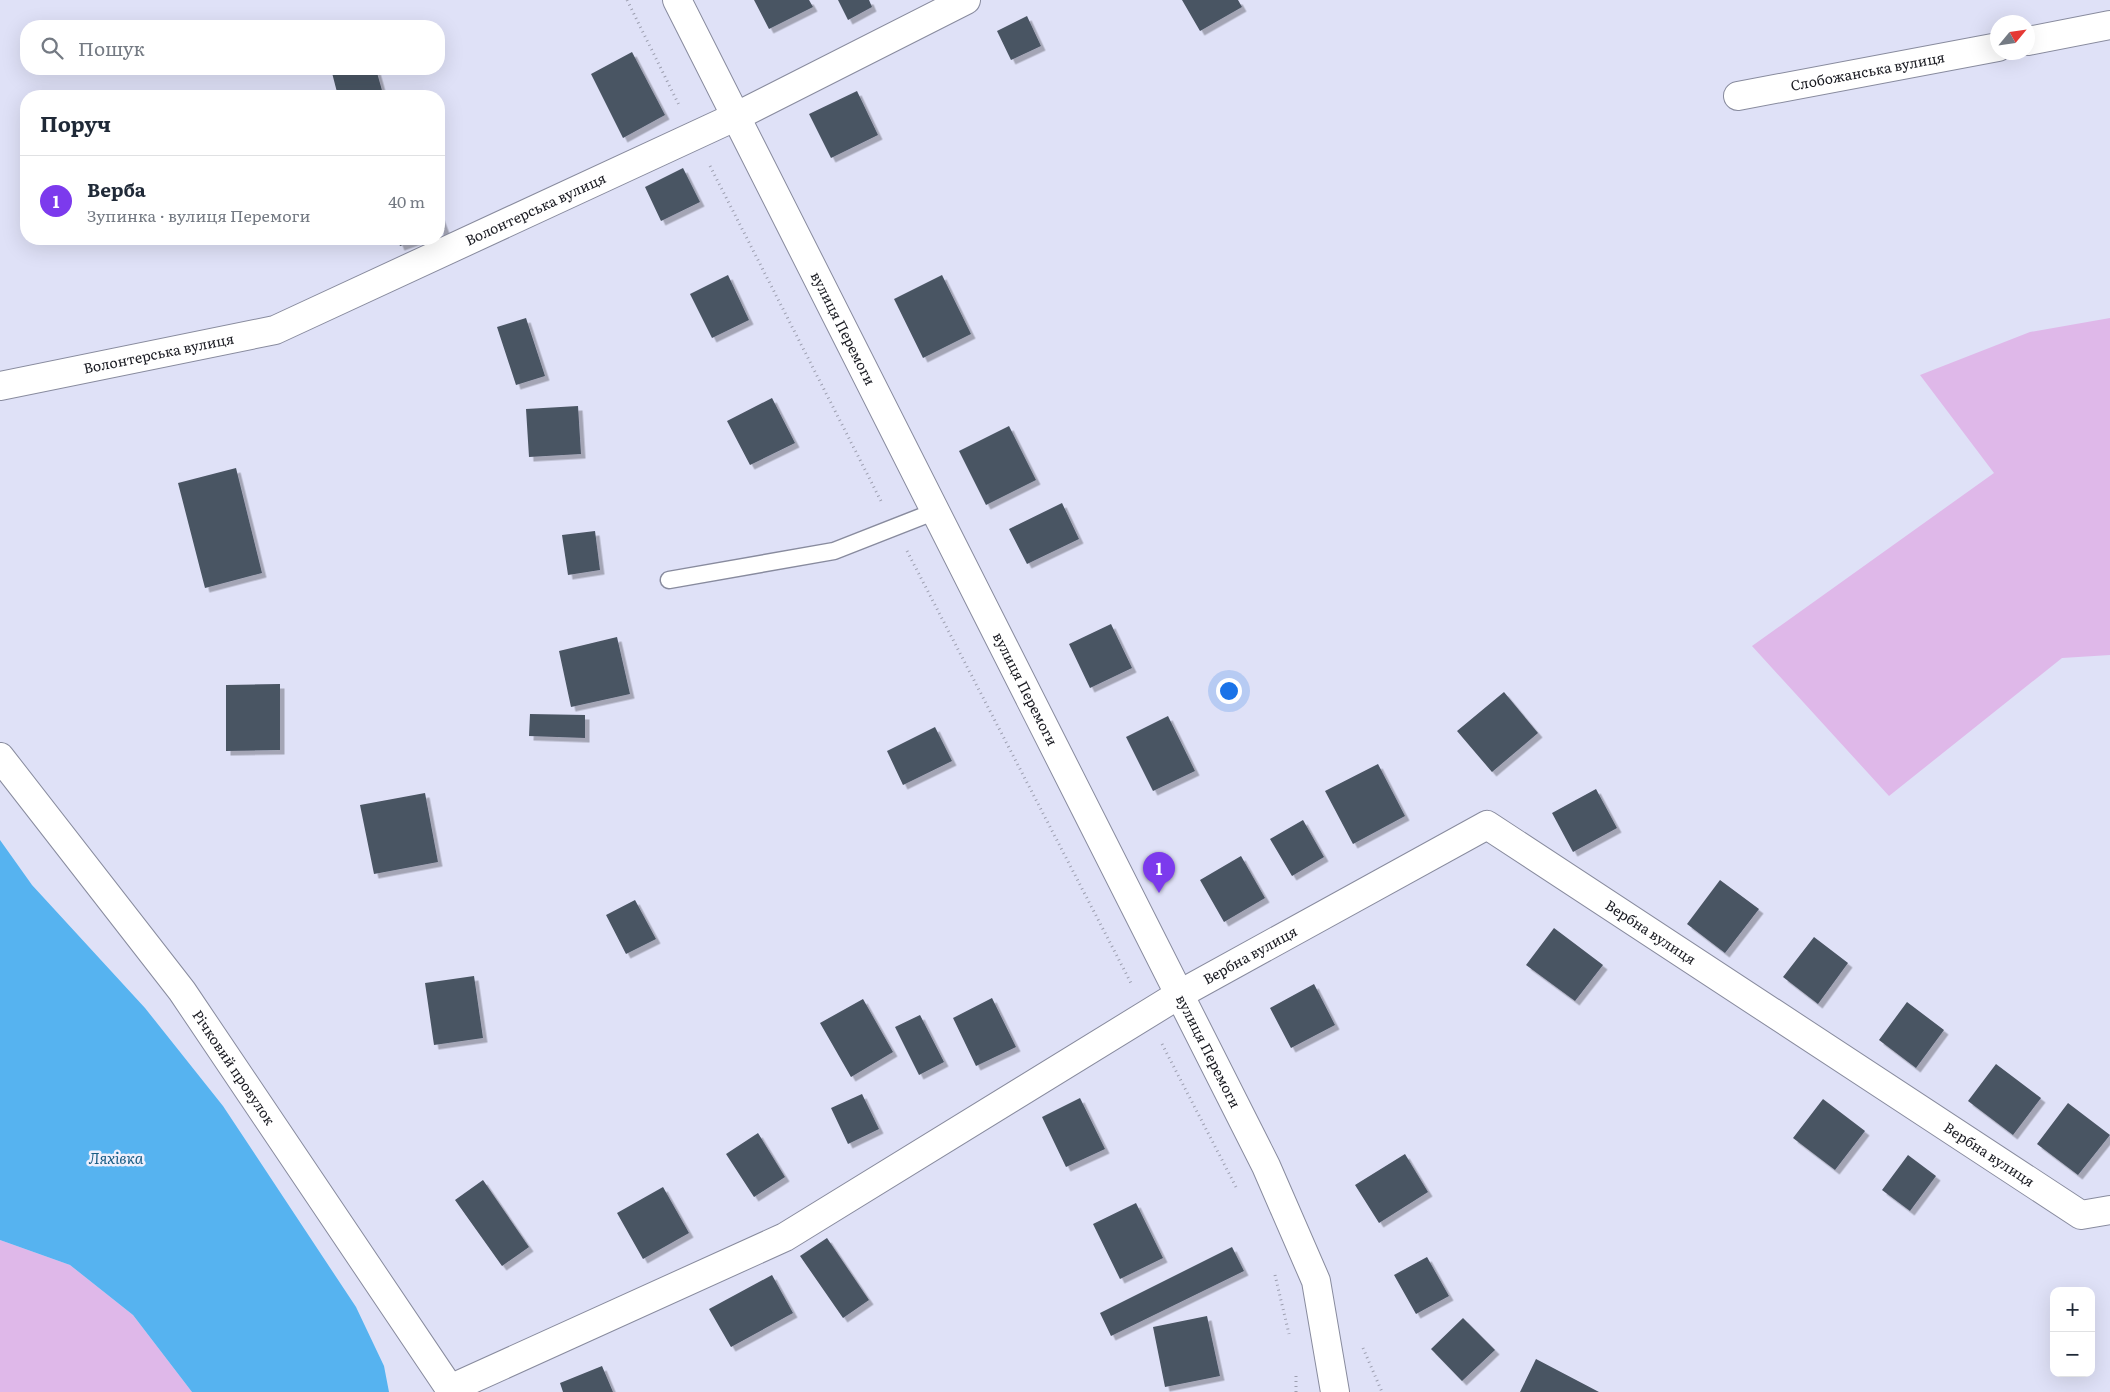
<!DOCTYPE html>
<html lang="uk">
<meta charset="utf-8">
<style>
:root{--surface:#fff;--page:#f6f6f7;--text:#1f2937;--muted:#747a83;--line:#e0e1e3;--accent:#7c3aed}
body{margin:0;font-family:Literata,serif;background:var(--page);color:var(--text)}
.controls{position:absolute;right:15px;bottom:15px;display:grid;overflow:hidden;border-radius:10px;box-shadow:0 5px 20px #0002}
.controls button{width:45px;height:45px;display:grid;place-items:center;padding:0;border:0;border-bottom:1px solid var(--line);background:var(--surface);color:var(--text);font:25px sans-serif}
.compass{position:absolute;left:1990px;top:15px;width:45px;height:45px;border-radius:50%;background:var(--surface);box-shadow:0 5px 20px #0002;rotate:61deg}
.you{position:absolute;left:1228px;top:690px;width:18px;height:18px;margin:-12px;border:4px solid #fff;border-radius:50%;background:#1a73e8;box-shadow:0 0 0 8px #1a73e833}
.badge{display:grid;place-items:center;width:32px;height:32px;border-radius:50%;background:var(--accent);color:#fff;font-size:16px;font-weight:700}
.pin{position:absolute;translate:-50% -41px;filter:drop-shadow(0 1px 2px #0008)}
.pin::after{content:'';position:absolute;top:26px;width:18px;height:15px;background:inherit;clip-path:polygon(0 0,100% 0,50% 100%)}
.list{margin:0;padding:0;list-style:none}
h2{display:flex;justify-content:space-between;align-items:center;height:65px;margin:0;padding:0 20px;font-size:21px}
h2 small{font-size:16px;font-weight:400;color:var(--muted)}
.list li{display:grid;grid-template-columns:32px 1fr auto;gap:15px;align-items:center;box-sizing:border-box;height:90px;padding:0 20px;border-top:1px solid var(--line)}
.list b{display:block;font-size:19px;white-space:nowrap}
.list p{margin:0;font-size:16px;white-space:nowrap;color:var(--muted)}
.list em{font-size:16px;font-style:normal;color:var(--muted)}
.icon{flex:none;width:28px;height:28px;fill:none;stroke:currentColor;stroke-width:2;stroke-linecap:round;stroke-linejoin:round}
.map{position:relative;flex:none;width:2110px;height:1392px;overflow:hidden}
.search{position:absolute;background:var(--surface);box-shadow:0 5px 20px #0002;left:20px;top:20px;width:425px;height:55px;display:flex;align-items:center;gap:12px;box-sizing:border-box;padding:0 18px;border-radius:20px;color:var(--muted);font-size:19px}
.panel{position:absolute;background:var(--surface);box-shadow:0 5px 20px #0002;left:20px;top:90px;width:425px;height:155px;border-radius:20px}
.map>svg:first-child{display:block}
.green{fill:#dfb8e9}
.water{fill:#56b3f0}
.building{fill:#4a5463;filter:url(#shadow)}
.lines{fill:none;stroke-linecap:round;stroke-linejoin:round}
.service-casing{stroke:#888b9e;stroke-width:19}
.minor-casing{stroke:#888b9e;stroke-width:30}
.primary-casing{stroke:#888b9e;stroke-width:30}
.path{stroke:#9d9fb0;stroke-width:3;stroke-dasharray:1 4;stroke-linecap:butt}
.service{stroke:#fff;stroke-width:16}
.minor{stroke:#fff;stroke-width:28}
.primary{stroke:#fff;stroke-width:28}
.labels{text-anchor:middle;stroke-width:5;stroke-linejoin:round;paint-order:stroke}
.street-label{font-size:14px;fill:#191a21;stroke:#eeeffc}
.water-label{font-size:15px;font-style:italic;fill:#185c85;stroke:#eeeffc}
</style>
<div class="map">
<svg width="2110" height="1392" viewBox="0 0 2110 1392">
<defs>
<filter id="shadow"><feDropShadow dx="4.5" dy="4.5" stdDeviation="0" flood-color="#0004"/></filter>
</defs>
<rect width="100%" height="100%" fill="#dfe1f7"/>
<path class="green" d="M2110,318V655L2062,658L1889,796L1752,646L1994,473L1920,375L2030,332Z
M0,1240L70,1265L133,1315L192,1392H0Z"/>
<path class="water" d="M0,840L32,885L145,1008L223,1106L356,1307L384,1366L389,1392H192L133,1315L70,1265L0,1240Z"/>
<path class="building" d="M754,0H809L813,7L769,29Z
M838,0H869L872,7L848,20Z
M1182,0H1238L1242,7L1200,31Z
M1027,16L1041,46L1011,60L997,31Z
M632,52L665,115L623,138L591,74Z
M331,69H376L383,94L338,96Z
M857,91L878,135L831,158L809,114Z
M683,168L700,202L661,221L645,187Z
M439,213L445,229L439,232Z
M397,239H420L400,246Z
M728,275L749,320L712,338L690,294Z
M942,275L971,334L923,358L894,299Z
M526,318L545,376L516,385L497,327Z
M772,398L795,443L750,465L727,421Z
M578,406L581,454L529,457L526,409Z
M1009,426L1036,480L986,505L959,451Z
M236,468L262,573L205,588L178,483Z
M1062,503L1079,539L1027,564L1009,529Z
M595,531L600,570L568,575L562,535Z
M1111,624L1132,668L1090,688L1069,644Z
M617,637L630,694L571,707L559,651Z
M280,684V750L226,751V685Z
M1504,692L1538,733L1492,772L1457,731Z
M530,714L585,715V738L529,736Z
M1168,716L1195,771L1153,791L1126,737Z
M935,727L952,761L903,785L887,751Z
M1378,764L1405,816L1353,844L1325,791Z
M1596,789L1617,828L1573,852L1552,813Z
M425,793L438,862L374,874L360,805Z
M1303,820L1324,857L1292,876L1270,839Z
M1241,856L1265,898L1224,922L1200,880Z
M1720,880L1759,909L1725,953L1687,924Z
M635,900L656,939L626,954L606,915Z
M1554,928L1603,965L1575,1001L1526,965Z
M1814,937L1848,963L1818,1004L1783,977Z
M474,976L483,1038L434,1045L425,983Z
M1314,984L1335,1025L1291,1048L1270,1008Z
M992,998L1016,1047L976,1066L953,1018Z
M863,999L893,1052L851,1077L820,1023Z
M1907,1002L1944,1030L1916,1068L1879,1040Z
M920,1015L944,1062L919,1075L895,1027Z
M1996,1064L2041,1098L2013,1135L1968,1101Z
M862,1094L879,1129L848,1144L831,1108Z
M1080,1098L1105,1149L1066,1167L1042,1117Z
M1823,1099L1865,1131L1835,1170L1793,1138Z
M2068,1103L2110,1135L2078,1175L2037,1144Z
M758,1133L785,1177L754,1197L726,1154Z
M1405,1154L1428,1192L1379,1223L1355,1185Z
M1908,1155L1936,1176L1910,1211L1882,1190Z
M483,1180L529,1247L502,1266L455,1200Z
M663,1187L689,1233L643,1259L617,1213Z
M1136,1203L1163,1258L1120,1279L1093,1224Z
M827,1238L869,1300L843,1318L800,1256Z
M1232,1247L1244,1271L1111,1336L1100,1313Z
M1427,1257L1449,1296L1416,1314L1394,1275Z
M772,1275L793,1313L731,1347L709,1309Z
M1207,1316L1220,1376L1165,1387L1153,1327Z
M1463,1318L1495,1350L1462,1381L1431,1349Z
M1536,1359L1599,1392H1520Z
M602,1366L613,1392H563L560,1383Z"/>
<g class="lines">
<g class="service-casing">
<path id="service" d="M669,580L834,551L936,511"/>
</g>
<g class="minor-casing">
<g id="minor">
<path d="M2028,41L2110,25"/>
<path id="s1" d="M1738,96L1998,47"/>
<path id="s2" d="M0,386L275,330L737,116L966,0"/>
<path id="s3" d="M0,757L182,991L450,1389L785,1237L1180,994L1487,825L2081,1215L2110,1210"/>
</g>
</g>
<g class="primary-casing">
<g id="primary">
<path id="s4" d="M677,0L1266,1166L1316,1281L1335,1392"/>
</g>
</g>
<path class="path" d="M627,0L680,107
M710,166L882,503
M907,551L1132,985
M1162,1044L1236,1187
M1275,1275L1289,1334
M1363,1348L1382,1392
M1296,1392V1375"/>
<use href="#service" class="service"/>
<use href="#minor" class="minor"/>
<use href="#primary" class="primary"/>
</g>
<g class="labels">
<g class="street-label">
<text dy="5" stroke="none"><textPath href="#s1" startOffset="132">Слобожанська вулиця</textPath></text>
<text dy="5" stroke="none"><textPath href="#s2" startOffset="568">Волонтерська вулиця</textPath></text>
<text dy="5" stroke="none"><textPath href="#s4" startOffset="368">вулиця Перемоги</textPath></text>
<text dy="5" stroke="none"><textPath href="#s2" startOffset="162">Волонтерська вулиця</textPath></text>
<text dy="5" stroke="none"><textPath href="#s4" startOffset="772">вулиця Перемоги</textPath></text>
<text dy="5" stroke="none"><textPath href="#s3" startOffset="2154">Вербна вулиця</textPath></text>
<text dy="5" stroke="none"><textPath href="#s3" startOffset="1688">Вербна вулиця</textPath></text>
<text dy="5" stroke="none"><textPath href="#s4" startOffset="1178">вулиця Перемоги</textPath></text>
<text dy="5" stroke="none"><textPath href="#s3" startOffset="389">Річковий провулок</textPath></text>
<text dy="5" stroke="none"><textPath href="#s3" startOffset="2559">Вербна вулиця</textPath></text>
</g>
<g class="water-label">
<text x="116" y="1164">Ляхівка</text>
</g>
</g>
</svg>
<div class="controls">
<button>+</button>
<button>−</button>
</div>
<svg class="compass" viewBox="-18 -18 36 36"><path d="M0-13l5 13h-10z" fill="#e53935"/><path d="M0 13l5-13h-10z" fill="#747a83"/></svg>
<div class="you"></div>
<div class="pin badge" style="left:1159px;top:893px">1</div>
<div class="search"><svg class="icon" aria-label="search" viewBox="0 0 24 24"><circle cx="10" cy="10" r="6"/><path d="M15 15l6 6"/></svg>Пошук</div>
<section class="panel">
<h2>Поруч<small></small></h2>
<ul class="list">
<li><span class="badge">1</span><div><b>Верба</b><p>Зупинка · вулиця Перемоги</p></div><em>40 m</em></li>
</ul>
</section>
</div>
